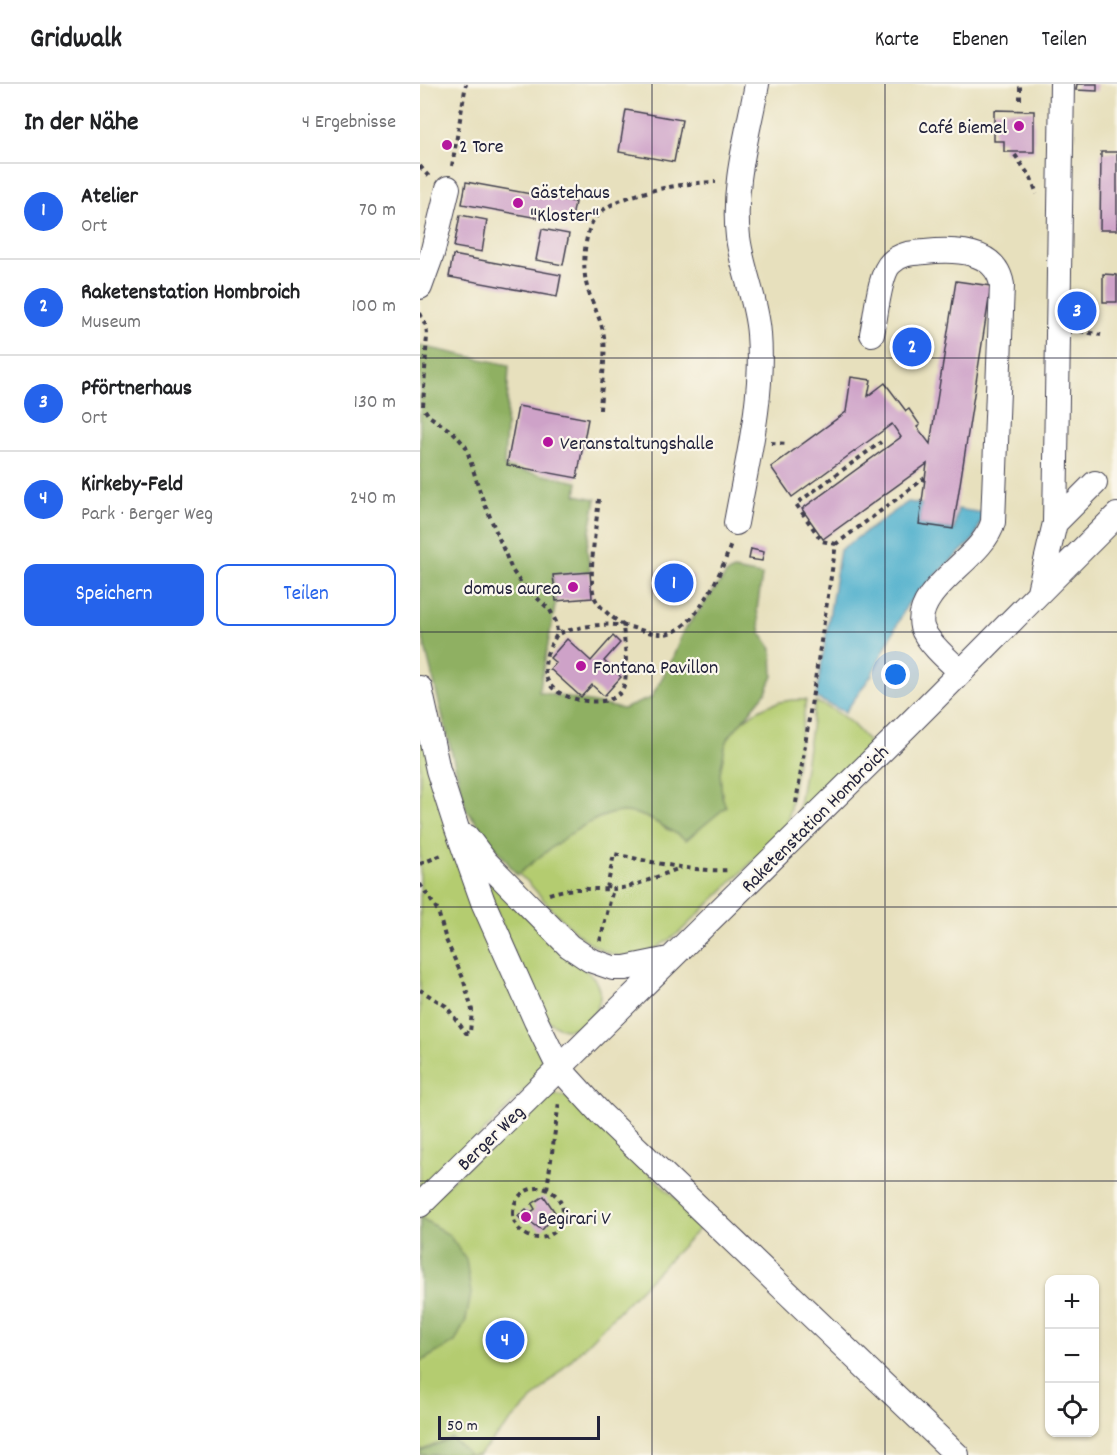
<!DOCTYPE html>
<html lang="de">
<meta charset="utf-8">
<style>
:root{--surface:#fff;--page:#f6f6f6;--text:#202124;--muted:#757577;--line:#e0e0e0;--accent:#2563eb}
body{margin:0;font-family:Dekko,sans-serif;background:var(--page);color:var(--text)}
.controls{position:absolute;right:18px;bottom:18px;display:grid;overflow:hidden;border-radius:12px;box-shadow:0 2px 4px #0004}
.controls button{width:54px;height:54px;display:grid;place-items:center;padding:0;border:0;border-bottom:2px solid var(--line);background:var(--surface);color:var(--text);font:30px sans-serif}
.scale{position:absolute;left:18px;bottom:15px;width:162px;box-sizing:border-box;padding-left:6px;border:3px solid #22223b;border-top:0;font-size:16px;line-height:21px;white-space:nowrap;color:#22223b;-webkit-text-stroke:4px #fbf7ec;paint-order:stroke}
.you{position:absolute;left:476px;top:591px;width:21px;height:21px;margin:-15px;border:4px solid #fff;border-radius:50%;background:#1a73e8;box-shadow:0 0 0 9px #1a73e833}
.badge{display:grid;place-items:center;width:39px;height:39px;border-radius:50%;background:var(--accent);color:#fff;font-size:20px;font-weight:700}
.pin{position:absolute;translate:-50% -50%;border:3px solid #fff;box-shadow:0 2px 6px #0006}
.list{margin:0;padding:0;list-style:none}
h2{display:flex;justify-content:space-between;align-items:center;height:78px;margin:0;padding:0 24px;font-size:26px}
h2 small{font-size:20px;font-weight:400;color:var(--muted)}
.list li{display:grid;grid-template-columns:39px 1fr auto;gap:18px;align-items:center;box-sizing:border-box;height:96px;padding:0 24px;border-top:2px solid var(--line)}
.list b{display:block;font-size:22px;white-space:nowrap}
.list p{margin:0;font-size:20px;white-space:nowrap;color:var(--muted)}
.list em{font-size:20px;font-style:normal;color:var(--muted)}
.actions{display:flex;gap:12px;padding:18px 24px}
.actions a{flex:1;padding:14px 0;border:2px solid var(--accent);border-radius:12px;text-align:center;font-size:21px;color:var(--accent)}
.actions .main{background:var(--accent);color:#fff}
.icon{flex:none;width:33px;height:33px;fill:none;stroke:currentColor;stroke-width:2;stroke-linecap:round;stroke-linejoin:round}
.map{position:relative;flex:none;width:697px;height:1371px;overflow:hidden}
header{display:flex;align-items:center;gap:36px;box-sizing:border-box;height:84px;padding:0 30px;background:var(--surface);border-bottom:2px solid var(--line)}
header strong{font-size:28px}
nav{display:flex;gap:33px;margin-inline-start:auto;font-size:21px}
main{display:flex}
aside{flex:1;background:var(--surface)}
.map>svg:first-child{display:block}
.green{fill:#b4cc70;stroke:#6b7756;stroke-width:1.5}
.forest{fill:#8fb062;stroke:#58694e;stroke-width:1.5}
.water{fill:#4dafcc;stroke:#386884;stroke-width:1.5}
.building{fill:#cea2c8}
.lines{fill:none;stroke-linecap:round;stroke-linejoin:round}
.minor-casing{stroke:#403e4e;stroke-width:26}
.path{stroke:#403e4e;stroke-width:4;stroke-dasharray:4.5 4.5;stroke-linecap:butt}
.minor{stroke:#fff;stroke-width:24}
.grid{fill:none;stroke:#22223b;stroke-width:1.5;stroke-opacity:0.55}
.poi-dot{fill:#b5179e;stroke:#fbf7ec;stroke-width:2}
.labels{text-anchor:middle;stroke-width:4.5;stroke-linejoin:round;paint-order:stroke}
.poi-label{font-size:20px;fill:#22223b;stroke:#fbf7ec;text-anchor:start}
.street-label{font-size:20px;fill:#22223b;stroke:#fbf7ec}
</style>
<header>
<strong>Gridwalk</strong>
<nav><a>Karte</a><a>Ebenen</a><a>Teilen</a></nav>
</header>
<main>
<aside>
<h2>In der Nähe<small>4 Ergebnisse</small></h2>
<ul class="list">
<li><span class="badge">1</span><div><b>Atelier</b><p>Ort</p></div><em>70 m</em></li>
<li><span class="badge">2</span><div><b>Raketenstation Hombroich</b><p>Museum</p></div><em>100 m</em></li>
<li><span class="badge">3</span><div><b>Pförtnerhaus</b><p>Ort</p></div><em>130 m</em></li>
<li><span class="badge">4</span><div><b>Kirkeby-Feld</b><p>Park · Berger Weg</p></div><em>240 m</em></li>
</ul>
<div class="actions"><a class="main">Speichern</a><a>Teilen</a></div>
</aside>
<div class="map">
<svg width="697" height="1371" viewBox="0 0 697 1371">
<rect width="100%" height="100%" fill="#fbf7ec"/>
<filter id="ink" filterUnits="userSpaceOnUse"><feTurbulence type="fractalNoise" baseFrequency=".0167" numOctaves="2"/><feDisplacementMap in="SourceGraphic" scale="12" xChannelSelector="R" yChannelSelector="G"/><feConvolveMatrix kernelMatrix="1 2 1 2 8 2 1 2 1" color-interpolation-filters="sRGB"/></filter>
<filter id="wash" filterUnits="userSpaceOnUse"><feTurbulence type="fractalNoise" baseFrequency=".008" numOctaves="4" result="noise"/><feDisplacementMap in="SourceGraphic" scale="24" xChannelSelector="R" yChannelSelector="G"/><feGaussianBlur stdDeviation="1.35" result="paint"/><feColorMatrix in="noise" values="0 0 0 0 0 0 0 0 0 0 0 0 0 0 0 0 0 1.4 0 .05"/><feComposite in="paint" operator="in"/></filter>
<g filter="url(#wash)">
<rect width="100%" height="100%" fill="#e7e0bd"/>
<path class="green" d="M386,616L367,744L260,848C247,857 234,867 219,871C177,883 132,825 107,797L98,790C125,769 175,724 210,728C224,730 237,739 248,746L302,712C299,693 298,670 309,653C325,627 357,614 386,616Z
M395,618C420,626 435,641 451,661L377,734Z
M0,637L123,975L118,993L0,1112Z
M65,790L174,894C177,900 180,905 180,912C180,928 163,946 147,945C135,944 127,936 118,928L62,792Z
M134,1010L148,1013L155,1018L283,1141L58,1371H0V1126L125,1011Z"/>
<path class="forest" d="M0,262L89,281L84,383L158,398L156,411L176,415L167,463L170,488L133,492L136,517L119,608L203,625L231,614L252,576L262,549L307,489L314,486L342,491L337,526L341,549L352,565L353,592L346,608L309,653L305,663L300,689L302,712L306,723L266,756C249,746 232,733 212,729C178,720 123,771 97,791L46,725L0,543Z
M0,1133L29,1151L46,1175L51,1210L46,1236L35,1258L0,1278Z
M32,1354L48,1369L46,1371H0V1367Z"/>
<path class="water" d="M488,418L502,420L499,440L534,446L538,425L564,429L554,455L498,508L487,521L451,592L425,628L396,614L420,466Z"/>
<g id="blocks">
<path class="building" d="M657,0H677V7L656,6Z
M206,26L262,36L254,78L199,68Z
M574,26L614,27V68H584V57H574Z
M681,68H697V146H680Z
M46,98L155,118L151,140L42,120Z
M40,131L67,136L62,168L34,163Z
M122,145L149,150L143,181L116,176Z
M33,171L141,191L137,213L29,193Z
M683,190L697,191V218H683Z
M536,197L571,202L533,445L499,440L507,380L403,455L382,425L481,353L472,340L372,413L351,383L426,328L431,293L451,296L448,312L465,299L486,327L489,325L500,341L497,343L510,360Z
M98,322L168,335L157,394L87,381Z
M331,465L344,468L342,477L329,475Z
M239,486L273,492L269,513L235,507Z
M170,488L172,514L136,517L133,491Z
M193,552L200,559L184,577L201,593L184,612L172,601L161,613L130,585L136,579L130,574L147,555L171,577Z
M124,1112L136,1130L122,1146L109,1137L105,1140L98,1132L106,1125L110,1129L115,1125L112,1120Z"/>
</g>
</g>
<g filter="url(#ink)">
<use href="#blocks" fill-opacity="0" stroke="#403e4e" stroke-width="1.5"/>
<g class="lines">
<g class="minor-casing">
<path id="minor" d="M0,203L12,170L28,104
M452,250C456,233 459,190 471,179C481,169 493,169 505,168C534,165 576,165 582,201L573,438C564,474 493,505 502,543C506,557 530,578 541,588
M316,439C327,378 344,313 339,250C337,217 322,186 318,153C312,101 328,50 337,0
M635,439L675,399
M619,507L635,439L642,0
M0,604L18,686L37,745L63,818L116,937L139,984L182,1031L537,1371
M47,753L66,778L149,862L170,876L193,884H205L249,875
M0,1121C159,966 317,811 474,655C549,581 622,505 697,431"/>
</g>
<path class="path" d="M600,16V0
M595,71L611,94L617,110
M0,82L10,94
M32,82L46,0
M0,229L6,242L7,250L3,323L9,332L34,349L46,363L61,411L92,486L101,499L130,526L136,538L137,550
M660,247L681,251
M180,326C181,302 186,276 184,253C181,231 167,213 165,192C163,176 165,147 175,134C193,109 268,98 296,98
M351,359L368,360
M179,415C177,435 166,501 176,516C183,527 193,534 203,541C204,558 210,592 202,606C191,626 143,617 131,602C125,595 124,584 126,575C127,566 133,558 137,550C158,543 183,538 205,542C217,544 229,550 241,550C275,551 302,487 311,460
M416,460L402,457L376,420L461,358
M376,719L416,460L505,394
M0,780L24,770
M0,800L18,827L26,856L43,894L52,926L50,949H46L26,922L0,906
M187,804L194,770C233,778 271,788 310,786
M129,810C154,802 169,806 194,805C217,803 239,791 261,784
M180,857L193,805
M93 1129a25 25 0 1 1 50 0a25 25 0 1 1-50 0Z
M127,1105L139,1018"/>
<use href="#minor" class="minor"/>
</g>
</g>
<path class="grid" d="M232,0V1371M465,0V1371M0,274H697M0,548H697M0,823H697M0,1097H697"/>
<g class="poi-dot">
<circle cx="599" cy="42" r="6"/>
<circle cx="27" cy="61" r="6"/>
<circle cx="98" cy="119" r="6"/>
<circle cx="128" cy="358" r="6"/>
<circle cx="153" cy="503" r="6"/>
<circle cx="161" cy="582" r="6"/>
<circle cx="106" cy="1133" r="6"/>
</g>
<g class="labels">
<g class="poi-label">
<text x="587" y="49" text-anchor="end">Café Biemel</text>
<text x="39" y="68">2 Tore</text>
<text x="110" y="114">Gästehaus<tspan x="110" dy="23">"Kloster"</tspan></text>
<text x="140" y="365">Veranstaltungshalle</text>
<text x="141" y="510" text-anchor="end">domus aurea</text>
<text x="173" y="589">Fontana Pavillon</text>
<text x="118" y="1140">Begirari V</text>
</g>
<g class="street-label">
<text transform="translate(394 734) rotate(-45)" y="7">Raketenstation Hombroich</text>
<text transform="translate(70 1053) rotate(-44)" y="7">Berger Weg</text>
</g>
</g>
</svg>
<div class="controls">
<button>+</button>
<button>−</button>
<button><svg class="icon" aria-label="locate" viewBox="0 0 24 24"><circle cx="12" cy="12" r="6"/><path d="M12 2v4M12 18v4M2 12h4M18 12h4"/></svg></button>
</div>
<div class="scale">50 m</div>
<div class="you"></div>
<div class="pin badge" style="left:254px;top:499px">1</div>
<div class="pin badge" style="left:492px;top:263px">2</div>
<div class="pin badge" style="left:657px;top:227px">3</div>
<div class="pin badge" style="left:85px;top:1256px">4</div>
</div>
</main>
